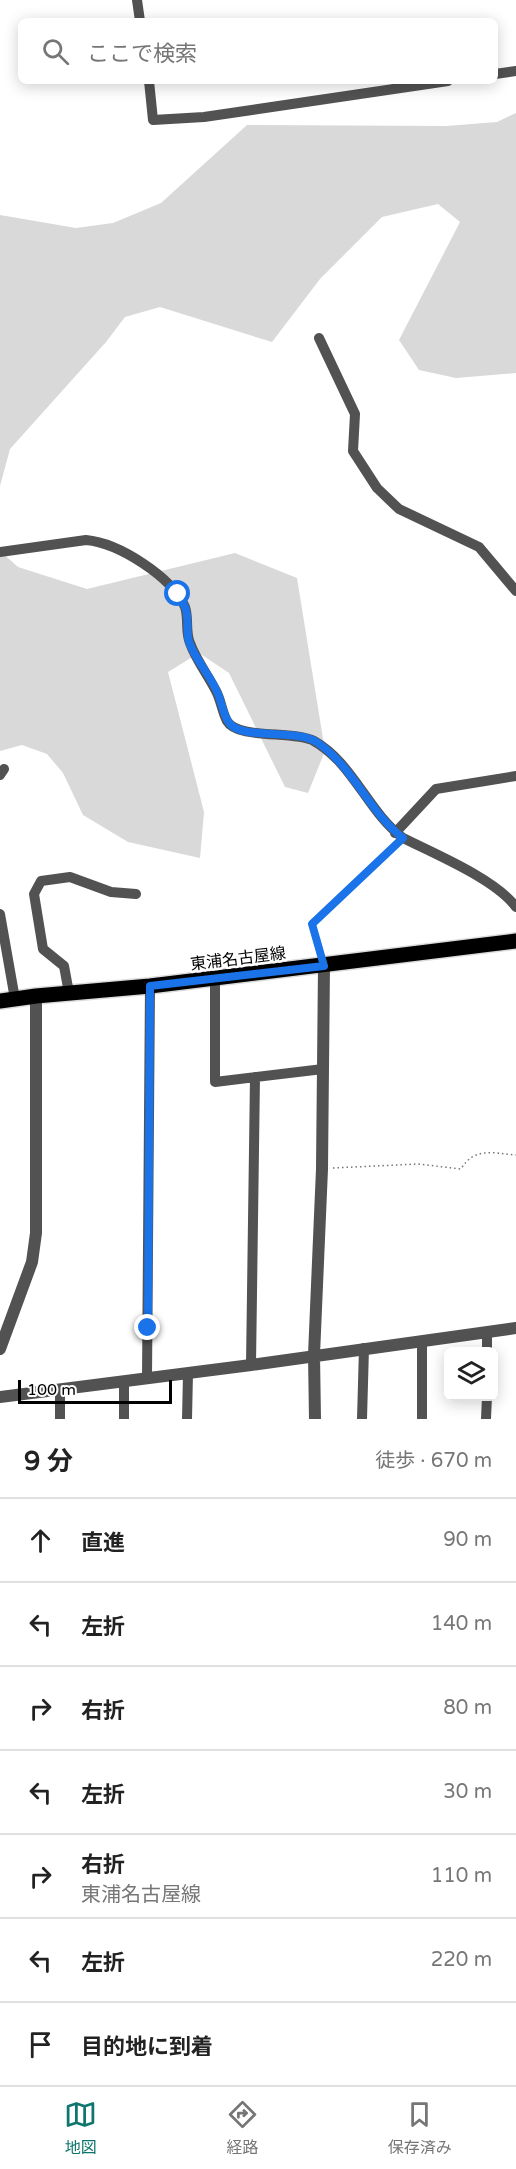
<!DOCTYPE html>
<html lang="ja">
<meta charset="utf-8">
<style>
:root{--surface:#fff;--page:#f6f6f6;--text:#222;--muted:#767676;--line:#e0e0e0;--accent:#0f766e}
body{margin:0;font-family:"Varela Round","Noto Sans JP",sans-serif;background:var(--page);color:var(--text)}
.controls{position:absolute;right:18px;bottom:18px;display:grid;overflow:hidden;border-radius:9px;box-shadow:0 3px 15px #0003}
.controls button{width:54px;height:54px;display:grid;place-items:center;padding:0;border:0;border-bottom:2px solid var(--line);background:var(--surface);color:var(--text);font:30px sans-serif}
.scale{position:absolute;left:18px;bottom:15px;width:154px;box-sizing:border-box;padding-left:6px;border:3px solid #000;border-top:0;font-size:16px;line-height:21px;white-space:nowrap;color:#000;-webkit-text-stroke:4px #fff;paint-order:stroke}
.stop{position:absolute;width:18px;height:18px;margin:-14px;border:4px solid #1a73e8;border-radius:50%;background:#fff}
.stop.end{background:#1a73e8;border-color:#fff;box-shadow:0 2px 6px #0008}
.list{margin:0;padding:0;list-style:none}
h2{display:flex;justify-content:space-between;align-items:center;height:78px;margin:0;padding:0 24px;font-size:26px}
h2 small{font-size:20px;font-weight:400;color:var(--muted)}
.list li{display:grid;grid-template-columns:39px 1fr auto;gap:18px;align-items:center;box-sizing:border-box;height:84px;padding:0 24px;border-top:2px solid var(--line)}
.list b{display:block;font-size:22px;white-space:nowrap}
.list p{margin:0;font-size:20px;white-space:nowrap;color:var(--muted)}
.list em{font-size:20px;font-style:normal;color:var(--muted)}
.icon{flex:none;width:33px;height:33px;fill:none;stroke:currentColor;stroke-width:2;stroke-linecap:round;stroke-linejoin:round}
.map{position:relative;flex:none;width:516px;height:1419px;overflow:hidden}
.search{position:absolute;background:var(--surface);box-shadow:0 3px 15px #0003;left:18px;right:18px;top:18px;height:66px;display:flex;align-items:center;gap:15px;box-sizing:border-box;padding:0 21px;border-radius:9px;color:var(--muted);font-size:22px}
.sheet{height:666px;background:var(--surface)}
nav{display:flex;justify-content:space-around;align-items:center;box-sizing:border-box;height:84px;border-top:2px solid var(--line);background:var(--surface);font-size:16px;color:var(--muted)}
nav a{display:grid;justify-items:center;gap:3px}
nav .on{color:var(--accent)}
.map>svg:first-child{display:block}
.green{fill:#d9d9d9}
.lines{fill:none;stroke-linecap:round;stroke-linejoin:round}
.primary-casing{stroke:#dbdbdb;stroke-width:18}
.path{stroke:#747474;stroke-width:1.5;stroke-dasharray:1.5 3;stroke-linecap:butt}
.minor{stroke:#525252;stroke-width:10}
.tertiary{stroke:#525252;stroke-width:12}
.primary{stroke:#000;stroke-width:15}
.route{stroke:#1a73e8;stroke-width:8}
.labels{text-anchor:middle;stroke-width:5;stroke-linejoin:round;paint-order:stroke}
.street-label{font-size:16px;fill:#000;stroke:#fff}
</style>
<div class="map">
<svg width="516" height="1419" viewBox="0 0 516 1419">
<rect width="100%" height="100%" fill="#fff"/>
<path class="green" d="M516,113V373L456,378L419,370L399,340L460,222L438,204L382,217L320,279L272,342L160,307L125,317L106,342L10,449L0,486V215L76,228L113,223L161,203L247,125L446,126L497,122Z
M0,551L18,567L87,589L235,553L297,578L325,751L308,793L285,787L229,673L199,653L168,672L204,812L200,858L128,842L83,815L63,773L47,754L22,745L0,751Z"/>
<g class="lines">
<g class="primary-casing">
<path id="primary" d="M0,1001L36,996L150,986L516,941"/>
</g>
<path class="path" d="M321,953L312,924L395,845
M333,1168L418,1164L461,1169C474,1147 493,1153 516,1155"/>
<path class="minor" d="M137,0L140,21
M495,74L516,71
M149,81L153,120L204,117L448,81
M319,338L355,414L353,451L377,488L399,509L479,547L516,591
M0,552L86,540C119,543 172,577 185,607C189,618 185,632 190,643C196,660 208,675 216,691C221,700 222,712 227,721C238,740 294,730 314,741C353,763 368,812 403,838C435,854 495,879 516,907
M0,775L4,769
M395,833L436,789L516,776
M0,914L15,999
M215,979V1082L323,1069
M69,993L64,966L43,949L34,894L41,881L70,877L111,892L136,894
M422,1341V1419
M487,1352V1332
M251,1365L255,1077
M147,1378L150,986
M60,1419V1389
M124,1419V1381
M187,1419L188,1373
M362,1419L364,1348
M486,1419L487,1396"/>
<path class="tertiary" d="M0,1349L32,1262L36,1233V996
M0,1397L251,1365L516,1328
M315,1419L314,1355L322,1169L324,966"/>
<use href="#primary" class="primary"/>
</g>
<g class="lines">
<path class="route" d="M148,1328L150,986L324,966L312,924L403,838C369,812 354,768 318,743C297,728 244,740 230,724C223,716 222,703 218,694C211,676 196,661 189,642C186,632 189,621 186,610C185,605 180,599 178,594"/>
</g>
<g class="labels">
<g class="street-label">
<text transform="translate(238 958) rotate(-7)" y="6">東浦名古屋線</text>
</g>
</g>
</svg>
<div class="controls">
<button><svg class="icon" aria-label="layers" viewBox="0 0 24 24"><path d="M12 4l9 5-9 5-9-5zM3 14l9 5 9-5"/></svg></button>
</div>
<div class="scale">100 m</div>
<div class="stop" style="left:178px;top:594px"></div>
<div class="stop end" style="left:148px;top:1328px"></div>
<div class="search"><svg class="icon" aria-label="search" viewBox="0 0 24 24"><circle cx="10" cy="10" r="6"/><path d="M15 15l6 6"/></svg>ここで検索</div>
</div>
<section class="sheet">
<h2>9 分<small>徒歩 · 670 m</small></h2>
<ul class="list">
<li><svg class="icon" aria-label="ahead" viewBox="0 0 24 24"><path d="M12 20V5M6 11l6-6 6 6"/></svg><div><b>直進</b></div><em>90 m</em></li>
<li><svg class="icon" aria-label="left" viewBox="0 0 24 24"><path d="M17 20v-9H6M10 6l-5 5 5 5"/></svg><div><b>左折</b></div><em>140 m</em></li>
<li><svg class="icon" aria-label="right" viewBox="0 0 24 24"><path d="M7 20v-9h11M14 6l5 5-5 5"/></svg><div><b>右折</b></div><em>80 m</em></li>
<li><svg class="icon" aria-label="left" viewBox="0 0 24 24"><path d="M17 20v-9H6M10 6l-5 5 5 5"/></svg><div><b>左折</b></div><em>30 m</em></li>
<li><svg class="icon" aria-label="right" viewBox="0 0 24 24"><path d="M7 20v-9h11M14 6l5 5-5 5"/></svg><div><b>右折</b><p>東浦名古屋線</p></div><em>110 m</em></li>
<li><svg class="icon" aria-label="left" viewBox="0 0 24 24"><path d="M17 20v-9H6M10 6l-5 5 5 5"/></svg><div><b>左折</b></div><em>220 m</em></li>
<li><svg class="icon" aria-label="arrive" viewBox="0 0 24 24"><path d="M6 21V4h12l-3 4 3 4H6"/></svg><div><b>目的地に到着</b></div></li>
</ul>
</section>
<nav>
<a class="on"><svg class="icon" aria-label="map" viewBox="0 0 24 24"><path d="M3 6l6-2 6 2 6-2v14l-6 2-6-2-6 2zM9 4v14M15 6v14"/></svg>地図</a>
<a><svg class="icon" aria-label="directions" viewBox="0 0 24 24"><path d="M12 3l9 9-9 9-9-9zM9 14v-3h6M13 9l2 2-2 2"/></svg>経路</a>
<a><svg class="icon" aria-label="saved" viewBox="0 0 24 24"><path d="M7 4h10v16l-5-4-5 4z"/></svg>保存済み</a>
</nav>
